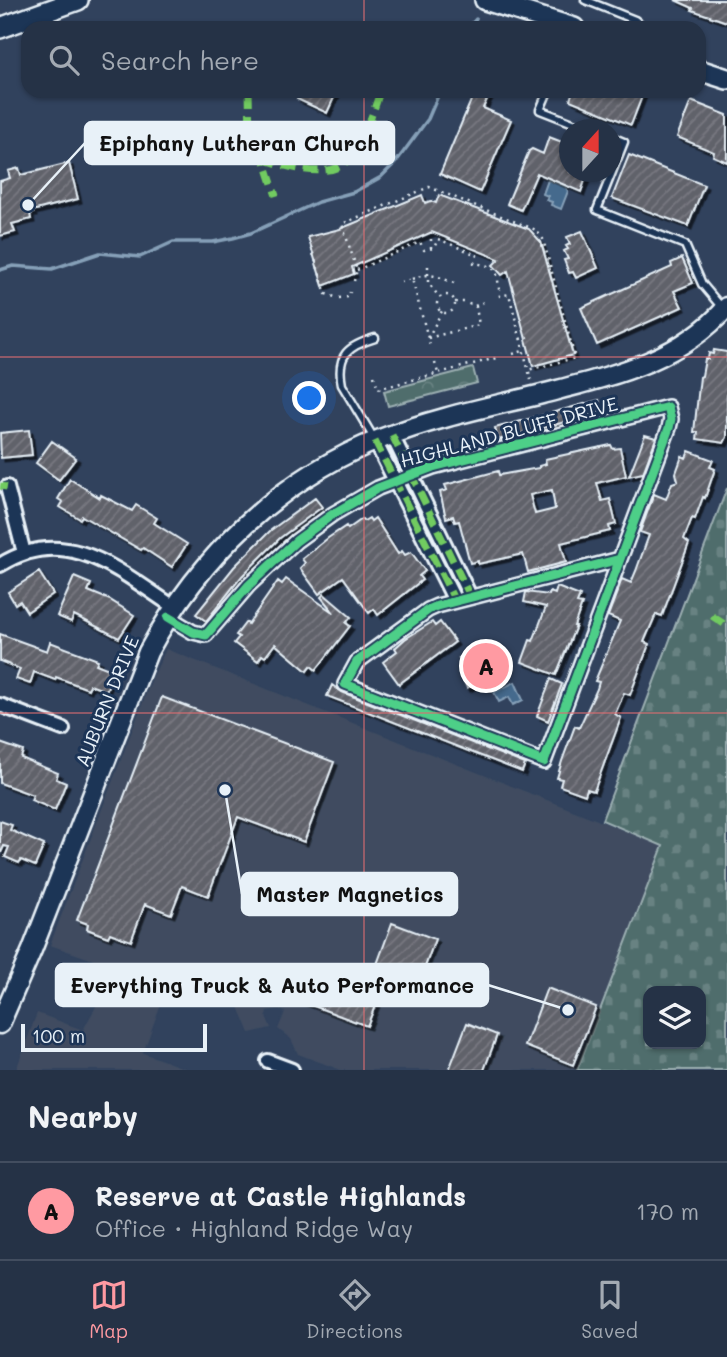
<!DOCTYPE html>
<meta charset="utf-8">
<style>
:root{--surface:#253246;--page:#2d3a4d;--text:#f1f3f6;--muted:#a3aab3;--line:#424d5f;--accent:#ff9aa2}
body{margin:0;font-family:Mali,sans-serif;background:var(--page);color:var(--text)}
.controls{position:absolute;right:21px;bottom:21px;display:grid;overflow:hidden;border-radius:14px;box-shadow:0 2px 5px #0004}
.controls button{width:63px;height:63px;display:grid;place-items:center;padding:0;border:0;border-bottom:2px solid var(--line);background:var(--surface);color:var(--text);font:35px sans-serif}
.compass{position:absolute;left:559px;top:119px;width:63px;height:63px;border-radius:50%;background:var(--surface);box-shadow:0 2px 5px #0004;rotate:21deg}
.scale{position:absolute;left:21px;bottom:18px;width:186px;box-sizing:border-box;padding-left:7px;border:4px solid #e8f1f8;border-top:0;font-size:19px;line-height:24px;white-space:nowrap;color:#e8f1f8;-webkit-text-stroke:5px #1d3557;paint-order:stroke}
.you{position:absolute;left:310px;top:399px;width:24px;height:24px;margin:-18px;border:5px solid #fff;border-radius:50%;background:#1a73e8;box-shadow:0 0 0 10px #1a73e833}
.badge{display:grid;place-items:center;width:46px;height:46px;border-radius:50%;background:var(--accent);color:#111;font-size:23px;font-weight:700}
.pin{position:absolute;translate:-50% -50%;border:4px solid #fff;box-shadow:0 2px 7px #0006}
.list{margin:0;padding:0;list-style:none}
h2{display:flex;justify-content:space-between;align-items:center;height:91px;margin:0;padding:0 28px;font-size:30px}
h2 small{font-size:23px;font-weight:400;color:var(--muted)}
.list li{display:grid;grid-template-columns:46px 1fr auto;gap:21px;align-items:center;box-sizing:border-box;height:98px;padding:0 28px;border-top:2px solid var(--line)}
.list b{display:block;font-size:26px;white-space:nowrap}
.list p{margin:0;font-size:23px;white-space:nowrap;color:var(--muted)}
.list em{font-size:23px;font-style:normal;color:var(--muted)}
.icon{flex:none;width:38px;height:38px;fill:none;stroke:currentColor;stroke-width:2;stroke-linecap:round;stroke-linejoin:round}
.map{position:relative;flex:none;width:727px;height:1070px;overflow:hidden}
.search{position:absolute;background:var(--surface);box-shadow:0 2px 5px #0004;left:21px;right:21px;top:21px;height:77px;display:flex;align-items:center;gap:18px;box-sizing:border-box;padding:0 24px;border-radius:21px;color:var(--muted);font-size:26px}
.sheet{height:189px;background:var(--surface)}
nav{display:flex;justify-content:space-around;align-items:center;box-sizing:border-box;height:98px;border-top:2px solid var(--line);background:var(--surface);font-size:19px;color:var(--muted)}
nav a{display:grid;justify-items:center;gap:4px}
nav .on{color:var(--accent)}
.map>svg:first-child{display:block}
.built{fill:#3f4c61}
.forest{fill:url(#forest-crowns);stroke:#9cafb2;stroke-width:2}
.cemetery{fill:url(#cemetery-stones);stroke:#9cafb2;stroke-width:2;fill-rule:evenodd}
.water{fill:#456a8d;stroke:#86a0b8;stroke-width:2}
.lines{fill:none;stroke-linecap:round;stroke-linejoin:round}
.stream{stroke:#86a0b8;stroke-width:3.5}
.building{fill:url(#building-hatch);stroke:#e8f1f8;stroke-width:2;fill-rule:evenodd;filter:url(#shadow)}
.lane-casing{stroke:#e8f1f8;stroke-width:11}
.street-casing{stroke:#e8f1f8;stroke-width:18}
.secondary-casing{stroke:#e8f1f8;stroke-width:23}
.primary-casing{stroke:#e8f1f8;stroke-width:24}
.path{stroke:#e8f1f8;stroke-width:2.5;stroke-dasharray:2 5;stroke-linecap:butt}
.lane{stroke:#1d3557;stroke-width:6}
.street{stroke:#1d3557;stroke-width:12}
.secondary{stroke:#1d3557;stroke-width:18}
.primary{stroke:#1d3557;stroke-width:19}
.quiet{stroke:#71cb61;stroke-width:7;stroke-dasharray:14 7;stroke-linecap:butt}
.cycleway-casing{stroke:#1d3557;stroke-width:13}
.cycleway{stroke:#4dcf88;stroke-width:9}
.grid{fill:none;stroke:#dc6e71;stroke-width:2;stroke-opacity:0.55}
.labels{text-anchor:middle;stroke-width:6;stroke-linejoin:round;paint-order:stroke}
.street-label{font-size:19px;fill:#e8f1f8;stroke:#1d3557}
.leader{fill:none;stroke:#e8f1f8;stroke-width:2.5}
.callout-dot{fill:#e8f1f8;stroke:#1d3557;stroke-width:2.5}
.callout{fill:#e8f1f8;stroke:#e8f1f8;stroke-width:2.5}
.callout-label{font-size:21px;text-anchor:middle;font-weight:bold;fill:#111}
</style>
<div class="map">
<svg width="727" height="1070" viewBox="0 0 727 1070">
<defs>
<pattern id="forest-crowns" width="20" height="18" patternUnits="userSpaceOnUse" patternTransform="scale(1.75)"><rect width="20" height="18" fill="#4f6d6c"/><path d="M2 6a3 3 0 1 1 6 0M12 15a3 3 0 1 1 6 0" fill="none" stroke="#688282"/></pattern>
<pattern id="cemetery-stones" width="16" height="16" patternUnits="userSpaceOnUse" patternTransform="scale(1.75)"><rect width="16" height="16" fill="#4f6d6c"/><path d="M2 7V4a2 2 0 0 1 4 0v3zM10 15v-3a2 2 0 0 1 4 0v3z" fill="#688282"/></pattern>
<pattern id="building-hatch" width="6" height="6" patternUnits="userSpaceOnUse" patternTransform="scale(1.75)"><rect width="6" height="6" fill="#61626b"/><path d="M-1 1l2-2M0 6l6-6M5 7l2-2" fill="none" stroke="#787981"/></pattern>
<filter id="shadow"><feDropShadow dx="3.5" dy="3.5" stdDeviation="0" flood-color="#0009"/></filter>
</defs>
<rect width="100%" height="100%" fill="#31425d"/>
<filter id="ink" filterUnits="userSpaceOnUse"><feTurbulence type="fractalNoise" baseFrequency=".0143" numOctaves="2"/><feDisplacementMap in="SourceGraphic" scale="14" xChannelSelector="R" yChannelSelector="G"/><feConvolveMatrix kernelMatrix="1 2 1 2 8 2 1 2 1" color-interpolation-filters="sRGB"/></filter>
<g filter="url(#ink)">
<path class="built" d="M166,649L663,846L577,1070H341L298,1054L291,1039L278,1029L285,1012L279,1009L267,1011L266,1016L271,1028L250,1033L234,995L155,971L151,980L50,945L151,681Z
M110,981L162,1001L143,1053L189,1070H16L37,1013L83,1030Z"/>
<path class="forest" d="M473,368L477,383L388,406L384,391Z"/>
<path class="cemetery" d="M727,488V1070H577L663,846L602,820ZM648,991H701V1044H648Z"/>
<path class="water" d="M548,180L565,186L568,191L561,209L551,205L552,202L546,200L548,196L543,194Z
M515,682L523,700L513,705L509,697L499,702L494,692Z"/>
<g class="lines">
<path class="stream" d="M468,28L476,19
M0,270L13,266L52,269L100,253L140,257L173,242H213L233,238L251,233L318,202L354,192L381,177L396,162L428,119L440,91"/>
</g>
<path class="building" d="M675,0H727V22L692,10L693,8Z
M300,91H337L327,113L297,99Z
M475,91H491L483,108L511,120L480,192L440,174Z
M573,91H644L631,125L570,100Z
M691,101L727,115V162L713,156L714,152L677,137Z
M549,137L570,145V172H588L581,192L537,173L521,210L507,204L529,151L532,149L543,154Z
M629,155L704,185L688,226L612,198Z
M69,163L78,199L32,211L33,213L30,214L31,219L12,224L15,232L0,236V181L10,178L8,171L19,168L21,175Z
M422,195L425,203L430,201L436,203L439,195L529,229L541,242L573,355L533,366L508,271L502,275L493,265L499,259L432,232L352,267L354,274L323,286L308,237L340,229Z
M582,231L598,268L576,278L573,272L569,273L564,260L568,259L564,251L568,249L566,246L570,244L567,237Z
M682,258L693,283L674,291L682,307L597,345L581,308L672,267L671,263Z
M714,350L727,352V437L724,443L697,439L698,432H694L700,377L702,376L705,359H708L709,353L713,354Z
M599,400L602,412L498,440L495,428Z
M29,430L32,455L1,458L0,433Z
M645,435L656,438L643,473L629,476Z
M52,441L76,458L59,480L36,463Z
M611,445L613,449L620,448L626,476L597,483L602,501L610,499L616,524L609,526L610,531L561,543L566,562L528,572L523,554L478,564V561L470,563L459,521L455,522L453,516L446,518L440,492L447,490L445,485L498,471L499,475L539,468V466L546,464L545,459ZM552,490L555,509L535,514L530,495Z
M689,451L713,460L710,467L715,469L705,498L703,497L695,519L692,518L684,539L689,543L662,616L656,614L644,642L649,644L635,682L630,695L624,693L615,714L621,718L594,791L587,789L585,795L560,786L562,779L557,778L562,761L575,726L579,728L597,689L599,682L595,681L620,621L608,616L622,579L631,583L636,571L649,535L640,532L654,494L666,499L672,483L678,481L676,473L682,456L686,458Z
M70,479L100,498L101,495L132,511L136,505L157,518L154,523L187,544L172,567L143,548L141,550L82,516L80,519L60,507L63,502L58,499Z
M315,498L322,507L280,538L242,576L206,621L196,614L234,567L271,530Z
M369,518L371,521L375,518L398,554L402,551L405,555L411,552L425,571L419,576L422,580L378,615L374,609L369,613L343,577L319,594L300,568L305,563L302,559L328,538L346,526L348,529L362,519L364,521Z
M39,572L53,594L27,612L20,601L15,604L8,592Z
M74,577L91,584L88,591L110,600L134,615L119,638L74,615L71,622L57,616Z
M286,579L334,613L321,597L324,594L351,617L346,623L350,626L316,670L311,666L307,671L275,644L265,657L262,655L258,661L234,643L239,637L236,635L246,622L248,624L278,581L282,584Z
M557,587L580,596L577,603L582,604L574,626H576L556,675L522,662L530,640L533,641L546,607L524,602L526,592L549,595L550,592L555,594Z
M432,622L435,626L440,622L455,642L399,684L383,662L397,651L395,648L405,639Z
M0,634L47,651L50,642L98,660L96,664L114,671L106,691L90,685L88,689L56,677L55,680L34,672L30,684L16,679L20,669L0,661Z
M499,645L510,668L498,674L502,681L487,688L483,680L467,688L460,673L465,670L459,658L484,647L486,652Z
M551,679L562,684L548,721L537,716Z
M332,685L342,692L525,764L522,772L327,696Z
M162,697L334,762L304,842L238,817L208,896L182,886L171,914L145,904L131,941L110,933L108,937L87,929L88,924L77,920Z
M0,743L23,751L21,758L58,773L56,779L66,783L55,810L31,800L33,795L0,783Z
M0,821L12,825L10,830L44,845L35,866L21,860L19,863L5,857L9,847L4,846L0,855Z
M392,923L435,939L416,992L385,981L367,1026L295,999L308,966L368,989Z
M547,988L596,1007L573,1065L525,1046Z
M467,1023L497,1035L484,1070H449Z"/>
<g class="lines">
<g class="lane-casing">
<path id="lane" d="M585,0L635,20L645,28
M548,91L540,110L591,130
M612,137L624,142L597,210L685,245L702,284L723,309
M375,338C348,346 336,355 342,385L375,440"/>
</g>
<g class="street-casing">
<path id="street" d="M392,435L470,596
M375,441L455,601
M7,487L24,553
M0,565C67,523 119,571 174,607
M168,617L193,632L206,635L249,585L296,541L333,514L378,488L433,467L668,407L671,419L669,428L544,762L345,684L357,662L428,610L437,606L620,559
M0,705L63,729
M268,1061L292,1070"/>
</g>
<g class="secondary-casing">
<path id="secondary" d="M0,1024L32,950L148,652C199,557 281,477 383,438C434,418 489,407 542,394C611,376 678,362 727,307"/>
</g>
<g class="primary-casing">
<path id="primary" d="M485,0L574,28
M0,28L78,0
M699,70L727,79"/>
</g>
<path class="path" d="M431,232V249
M311,247L326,294L338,298L349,297L350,292
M428,266V282L439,297
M357,270L420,242L424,250L434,248L438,239L477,255L474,263C502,267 496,273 500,296L509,294L531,380
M412,279C431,271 438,277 456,284
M354,281L357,270L342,224L429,187L536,230L543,239L575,358L528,370
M401,282L412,279L431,349
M437 304a9 9 0 1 1 18 0a9 9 0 1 1-18 0Z
M475,306L486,301
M428,338L479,325L476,307L464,302H454
M428,338L442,311
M520,339L528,337
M513,354L523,351
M435,363L438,373
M374,376L378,389L500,357"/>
<use href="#lane" class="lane"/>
<use href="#street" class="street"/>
<use href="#secondary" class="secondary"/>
<use href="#primary" class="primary"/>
<path class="quiet" d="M249,91L250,138L264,159L276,196
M264,159C283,167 319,176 339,167C357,159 375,109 380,91
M392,435L470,596
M375,441L455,601
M0,486L7,487
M712,616L727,626"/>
<g class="cycleway-casing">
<path id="cycleway" d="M168,617L193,632L206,635L249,585L296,541L333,514L378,488L433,467L668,407L671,419L669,428L544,762L345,684L357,662L428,610L437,606L620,559"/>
</g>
<use href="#cycleway" class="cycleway"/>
</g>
</g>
<path class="grid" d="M364,0V28M364,91V1070M0,357H727M0,713H727"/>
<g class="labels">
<g class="street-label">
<text transform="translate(509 432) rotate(-15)" y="7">HIGHLAND BLUFF DRIVE</text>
<text transform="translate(107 701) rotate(-68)" y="7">AUBURN DRIVE</text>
</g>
</g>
<path class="leader" d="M28 205L85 143M225 790L242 894M568 1010L488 985"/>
<g class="callout-dot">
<circle cx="28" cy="205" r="7"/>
<circle cx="225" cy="790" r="7"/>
<circle cx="568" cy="1010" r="7"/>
</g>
<g class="callout">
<rect x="85" y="122" width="309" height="42" rx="7"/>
<rect x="242" y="873" width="215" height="42" rx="7"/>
<rect x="56" y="964" width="432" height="42" rx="7"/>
</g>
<g class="callout-label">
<text x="239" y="151">Epiphany Lutheran Church</text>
<text x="350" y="902">Master Magnetics</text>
<text x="272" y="993">Everything Truck &amp; Auto Performance</text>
</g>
</svg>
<div class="controls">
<button><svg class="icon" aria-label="layers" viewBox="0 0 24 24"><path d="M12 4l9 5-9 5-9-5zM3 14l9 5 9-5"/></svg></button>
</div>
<svg class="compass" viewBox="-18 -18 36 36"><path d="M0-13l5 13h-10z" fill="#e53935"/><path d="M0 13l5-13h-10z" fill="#a3aab3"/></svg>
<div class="scale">100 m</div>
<div class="you"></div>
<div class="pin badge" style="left:486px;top:666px">A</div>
<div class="search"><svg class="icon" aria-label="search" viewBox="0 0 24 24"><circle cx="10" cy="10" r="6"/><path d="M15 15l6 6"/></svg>Search here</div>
</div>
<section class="sheet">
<h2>Nearby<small></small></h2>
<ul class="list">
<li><span class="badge">A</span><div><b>Reserve at Castle Highlands</b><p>Office · Highland Ridge Way</p></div><em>170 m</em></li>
</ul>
</section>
<nav>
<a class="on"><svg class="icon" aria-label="map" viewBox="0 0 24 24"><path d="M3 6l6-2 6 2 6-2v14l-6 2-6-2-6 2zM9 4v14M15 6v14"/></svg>Map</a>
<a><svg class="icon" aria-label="directions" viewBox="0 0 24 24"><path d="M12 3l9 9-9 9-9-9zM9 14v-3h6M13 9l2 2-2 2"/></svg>Directions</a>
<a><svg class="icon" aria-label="saved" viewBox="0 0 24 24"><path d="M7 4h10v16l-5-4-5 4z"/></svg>Saved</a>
</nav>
